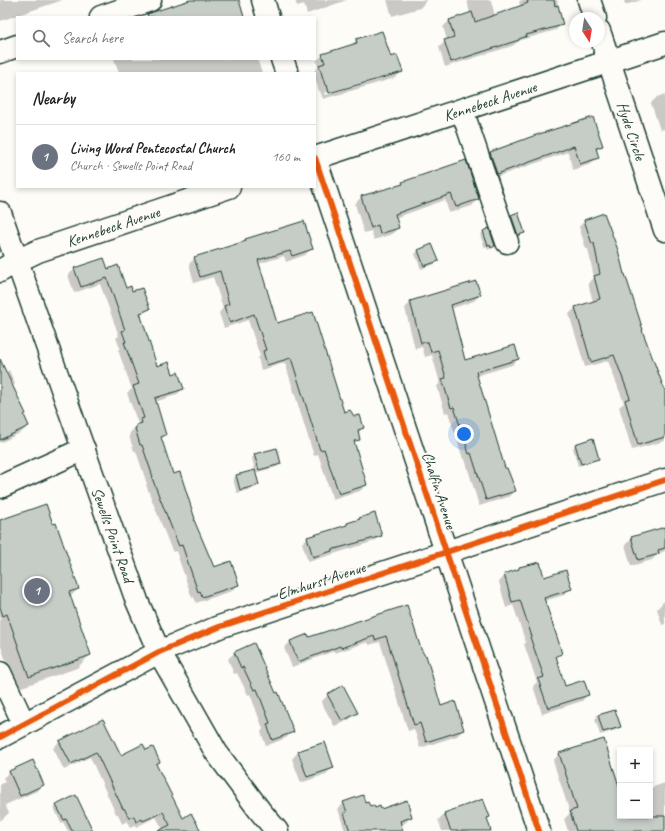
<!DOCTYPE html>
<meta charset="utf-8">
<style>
:root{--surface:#fff;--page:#f2f2f2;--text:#202124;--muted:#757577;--line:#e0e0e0;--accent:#d93025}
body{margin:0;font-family:Caveat,sans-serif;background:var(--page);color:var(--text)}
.controls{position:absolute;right:12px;bottom:12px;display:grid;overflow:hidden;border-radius:0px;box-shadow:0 2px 6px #0003}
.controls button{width:36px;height:36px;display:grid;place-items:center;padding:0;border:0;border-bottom:1px solid var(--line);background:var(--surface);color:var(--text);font:20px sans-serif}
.compass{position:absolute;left:569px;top:12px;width:36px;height:36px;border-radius:50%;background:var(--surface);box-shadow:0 2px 6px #0003;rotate:168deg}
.you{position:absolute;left:464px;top:434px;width:14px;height:14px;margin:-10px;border:3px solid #fff;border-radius:50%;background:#1a73e8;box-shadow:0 0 0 6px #1a73e833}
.badge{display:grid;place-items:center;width:26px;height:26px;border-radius:50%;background:var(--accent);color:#fff;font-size:13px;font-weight:700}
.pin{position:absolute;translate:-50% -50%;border:2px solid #fff;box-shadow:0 1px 4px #0006}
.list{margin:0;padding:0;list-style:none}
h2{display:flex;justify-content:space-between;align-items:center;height:52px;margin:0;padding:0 16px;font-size:17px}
h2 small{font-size:13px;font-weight:400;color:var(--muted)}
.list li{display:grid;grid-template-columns:26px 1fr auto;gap:12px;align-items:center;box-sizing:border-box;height:64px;padding:0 16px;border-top:1px solid var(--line)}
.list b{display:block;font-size:15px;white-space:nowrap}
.list p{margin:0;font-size:13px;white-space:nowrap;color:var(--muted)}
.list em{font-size:13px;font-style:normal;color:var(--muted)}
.icon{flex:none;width:22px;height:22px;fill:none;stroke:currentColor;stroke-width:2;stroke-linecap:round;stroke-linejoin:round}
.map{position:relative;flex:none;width:665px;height:831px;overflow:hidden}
.search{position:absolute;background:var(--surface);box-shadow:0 2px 6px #0003;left:16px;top:16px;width:300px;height:44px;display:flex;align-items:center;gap:10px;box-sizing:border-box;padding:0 14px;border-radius:0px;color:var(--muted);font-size:15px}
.panel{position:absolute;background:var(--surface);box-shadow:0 2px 6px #0003;left:16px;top:72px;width:300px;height:116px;border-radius:0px}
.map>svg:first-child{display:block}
.shadow{fill:#0003;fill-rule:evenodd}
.building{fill:#c6cdc7;stroke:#1f3d34}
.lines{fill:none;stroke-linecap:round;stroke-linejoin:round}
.minor-casing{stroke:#1f3d34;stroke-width:25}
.major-casing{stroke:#1f3d34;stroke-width:25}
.minor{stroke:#fdfcf7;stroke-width:22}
.major{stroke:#fdfcf7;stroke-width:22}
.cycleway-casing{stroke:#fdfcf7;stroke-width:8}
.cycleway{stroke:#e8590c;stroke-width:6}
.labels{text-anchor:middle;stroke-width:4;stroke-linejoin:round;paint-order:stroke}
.street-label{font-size:16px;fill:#1f3d34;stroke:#fdfcf7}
</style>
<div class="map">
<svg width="665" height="831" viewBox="0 0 665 831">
<rect width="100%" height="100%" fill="#fdfcf7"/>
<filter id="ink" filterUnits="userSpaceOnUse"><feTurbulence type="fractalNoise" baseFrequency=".025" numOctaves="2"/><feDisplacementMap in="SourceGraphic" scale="8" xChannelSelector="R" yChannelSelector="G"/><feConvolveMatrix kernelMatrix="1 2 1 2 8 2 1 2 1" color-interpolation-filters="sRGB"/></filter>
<g filter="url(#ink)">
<path class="shadow" d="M0,0H63L0,21Z
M295,0H347L307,14L304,4L297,6Z
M387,0H426V1L420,8L392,16Z
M467,0H491L495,16L521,7L519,2L521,0H557L562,24L556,30L521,40L512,46L445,67L439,47L447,40L443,27L449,21L470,14Z
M624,0H642L625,5Z
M356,40L390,59L402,72L395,78L323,99L320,91H319L315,78V73L313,72L318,67L316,61L323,55L350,46ZM395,73V75L325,95L324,93Z
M114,59H257L262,73H119Z
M665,94V129L660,130L651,103L657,97Z
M536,136L602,145L596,151L598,157L591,164L573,170L568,152L490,179L484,160L490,153Z
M403,183L478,199L472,206L449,213L445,200L395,218L398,228L392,234L374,240L371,231L364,233L355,204L361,197L399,186Z
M511,216L523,233L520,236L515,238L508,219Z
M585,220L641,331L665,401V441L632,450L619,407L624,403L608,361L585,367L569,314L575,308L593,302L588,283L594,278L588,249H586L579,227Z
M489,230L494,246L488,250L487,247L485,248L480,235L483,232Z
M246,240L311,249L305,255L286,262L284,256L258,264L277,324L343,414L363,428L358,433V439L354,444L366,485L360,491L333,500L318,454L314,456L285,363L261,370L258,358L260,356L248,320L224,328L219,313L223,308L213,277L194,283L189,264L195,258L242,244Z
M418,251L438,261L435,264L421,269L415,254Z
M75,269L108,270L125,289L131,292L149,309L140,316L157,367L172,375L183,389L176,395L155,402L165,435L160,439L173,476L193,520L214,568L238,585L232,591L196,603L194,597L192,598L176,551L173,552L170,546L146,485L147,484L136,451H134L129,436L130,433L138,424L127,393L132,389L118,350L120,348L116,338L119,336L100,284L74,293L68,275Z
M480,295L474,301L450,309L465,362L518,359L512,365L476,376L504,470L515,491L508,497L479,506L465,459H463L448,412L445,413L437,386L440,383L432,355L425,357L422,347L415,349L405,308L411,302Z
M0,364L5,373L9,370L15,384L12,387L28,425L22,432L0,443Z
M576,444L597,458L594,461L578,466L573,448Z
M255,455L280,464L277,467L254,473L258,485L255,488L237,493L233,479L236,476L255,471L252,458Z
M0,521L53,525L78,589L70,597L90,655L77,668L16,689L0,644Z
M347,524L381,535L375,541L308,562L302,543L307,538L344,527Z
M665,528V551L658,554L652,560L631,566L625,545L632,538Z
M519,568L570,588L564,595L544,601L561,654L556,659L565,687L588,694L582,701L542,714L533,686L537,682L524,644L526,643L513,605L506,608L499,582L505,575L517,571Z
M663,602H665V624L662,625L657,609Z
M407,606L440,707L463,730L457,736L420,748L414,729L408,731L380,642L369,645L368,642L335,653L334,651L292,667L284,648L290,642L309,638Z
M234,653L292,732L286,738L266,746L261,732L263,729L250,694L248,695L237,673L234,674L228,659Z
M328,695L357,712L350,719L335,727L321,702Z
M614,711L619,727L616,730L600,735L595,719L598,716Z
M102,720L120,756L146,752L158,762L155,765L182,819L200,831H164L156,817L136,827L135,825L130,828L127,821L122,824L118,814H116L90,757L64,770L53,748L59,742Z
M603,740L620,792V816H650V788L665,783V831H568L564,819L570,813L553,761L559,754Z
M324,743L333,767L326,774L301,783L292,759L298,752Z
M32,761L43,785L37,791L5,805L9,813L0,821V785L5,782L3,778L9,772Z
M344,803L364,805L374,809L411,817L405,823L400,825L402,831H345L338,809Z
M57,805L91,831H68L63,822L61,823L54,808Z
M445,813L488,817L486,820L487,831H442L438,820Z"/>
<path class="building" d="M190,0H239L244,17H148L147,14Z
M527,0H554L555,6L558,5L563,25L526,35L527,36L519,39V40L451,62L444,40L454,37L449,20L472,12L475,22L528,3Z
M382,31L391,57L397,55L403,72L329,93L327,85H325L319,65L325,63L322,54L357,43L356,39Z
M593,117L603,146L596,148L599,158L580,164L574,146L497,174L490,152L536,135Z
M466,160L479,199L456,207L451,194L395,214L399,228L380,234L378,225L371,228L361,196L403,184L402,182Z
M518,212L525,233L518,235L511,215Z
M604,213L618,250L624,274H625L643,330H642L665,391V437L638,445L625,400L630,398L614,355L591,362L575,307L600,299L594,276L600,274L594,243L592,244L584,220Z
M304,221L313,249L292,256L290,251L258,260L277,323L313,312L344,412L350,410L354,416L360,415L364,428L358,430L360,440L354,441L367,485L339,494L324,449L320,450L291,358L267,365L263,351L266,350L254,314L230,323L224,306L229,304L220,271L200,277L194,257L246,241L245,239Z
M489,228L495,246L491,248L490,245L488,246L483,231Z
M432,244L439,261L424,266L418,250Z
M104,258L108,269L118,265L126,288L131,286L132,291L142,288L150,309L140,313L157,366L169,362L173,374L178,372L184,389L155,398L166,435L161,437L173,474L180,472L195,519L194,520L214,567L231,561L239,585L202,597L200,591L198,592L182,545L179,546L176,539L152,478L153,477L142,445H140L135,428H136V425L142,423L141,419L144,418L133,386L139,384L124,342H126L122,331L125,330L107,278L81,287L74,268Z
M476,281L481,295L451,305L465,360L515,345L519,359L476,372L505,468H507L516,491L486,500L471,453L469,454L454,407L451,408L442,379L446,378L438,350L431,352L428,342L421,343L410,301Z
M0,359L26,414L24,415L29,426L0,440Z
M593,438L599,459L581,464L575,444Z
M277,448L281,464L259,470L254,454Z
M255,470L259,485L240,490L236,475Z
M46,504L53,524L56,523L79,589L69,592L91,655L29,677L7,614L3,616L0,607V520Z
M375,513L382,536L331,550L332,551L313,557L307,537L347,525V523L360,519L359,518Z
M665,527V548L658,550L659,554L638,560L631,537Z
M540,562L544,577L566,570L572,589L544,598L559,643L562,654L556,656L565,686L584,680L589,695L548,708L538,679L544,677L530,637H532L520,600L512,602L504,574L519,569V567Z
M407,605L421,649L425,656L426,655L441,706L455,701L464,730L426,742L420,723L414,725L386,636L375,640L374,636L341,648L340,646L298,662L290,641L308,634L309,637Z
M254,643L276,693L278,692L294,732L272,740L267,724L270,723L257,689L254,690L243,667L241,668L234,652Z
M343,685L358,713L342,721L327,694Z
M615,710L621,727L603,732L598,715Z
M103,719L121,755L143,744L146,750L153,747L160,762L156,764L183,818L191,813L201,831H158L170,825L163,812L143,821L142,819L136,822L134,816L129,818L124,808L123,809L96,752L71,764L59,741Z
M604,739L620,789V816H665V831H576L570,811L577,809L559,753Z
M325,742L334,768L307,777L298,751Z
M33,760L44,785L20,796L9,771Z
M76,795L93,831H72L66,819L64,820L56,805Z
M363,795L365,803L368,802L370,806L374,805L375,808L380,806L381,809L407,800L412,817L400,821L403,831H350L344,813L347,812L343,802Z
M483,799L490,817L487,818L491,831H451L444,813Z"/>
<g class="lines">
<g class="minor-casing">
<g id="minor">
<path d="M263,0L268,17"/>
<path d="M589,0L595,18"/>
<path d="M101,17L150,0"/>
<path id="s1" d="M599,31L665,230"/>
<path d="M0,52L17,46"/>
<path d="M282,59L287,73"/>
<path d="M462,110L507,242"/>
<path d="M315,158L539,831"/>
<path id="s2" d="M315,158L665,43"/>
<path id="s3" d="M0,271L17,261L38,251L229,187"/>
<path d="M0,487L84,449"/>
<path d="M0,673L24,724"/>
<path d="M0,737L159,652L219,627L665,480"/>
</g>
</g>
<g class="major-casing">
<g id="major">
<path id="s4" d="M0,213L137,601L159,652L216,752L260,811L277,831"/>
</g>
</g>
<use href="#minor" class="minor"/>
<use href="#major" class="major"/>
<g class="cycleway-casing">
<path id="cycleway" d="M315,158L539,831
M0,737L159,652L219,627L665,480"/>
</g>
<use href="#cycleway" class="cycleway"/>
</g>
</g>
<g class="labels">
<g class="street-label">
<text dy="6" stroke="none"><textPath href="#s2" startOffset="184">Kennebeck Avenue</textPath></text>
<text dy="6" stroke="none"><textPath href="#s1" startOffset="105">Hyde Circle</textPath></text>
<text dy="6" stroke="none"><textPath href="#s3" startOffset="122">Kennebeck Avenue</textPath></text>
<text transform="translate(440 490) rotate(72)" y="6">Chalfin Avenue</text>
<text dy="6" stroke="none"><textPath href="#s4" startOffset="341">Sewells Point Road</textPath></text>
<text transform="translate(321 580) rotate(-18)" y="6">Elmhurst Avenue</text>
</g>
</g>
</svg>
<div class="controls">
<button>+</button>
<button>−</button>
</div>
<svg class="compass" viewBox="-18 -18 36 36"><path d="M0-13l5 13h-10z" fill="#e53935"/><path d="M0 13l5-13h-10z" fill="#757577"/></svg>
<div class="you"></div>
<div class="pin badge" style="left:37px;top:591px;background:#6b7280">1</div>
<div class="search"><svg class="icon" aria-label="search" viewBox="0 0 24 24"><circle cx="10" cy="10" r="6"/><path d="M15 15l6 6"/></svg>Search here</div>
<section class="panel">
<h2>Nearby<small></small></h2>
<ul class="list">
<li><span class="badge" style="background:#6b7280">1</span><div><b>Living Word Pentecostal Church</b><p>Church · Sewells Point Road</p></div><em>160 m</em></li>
</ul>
</section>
</div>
